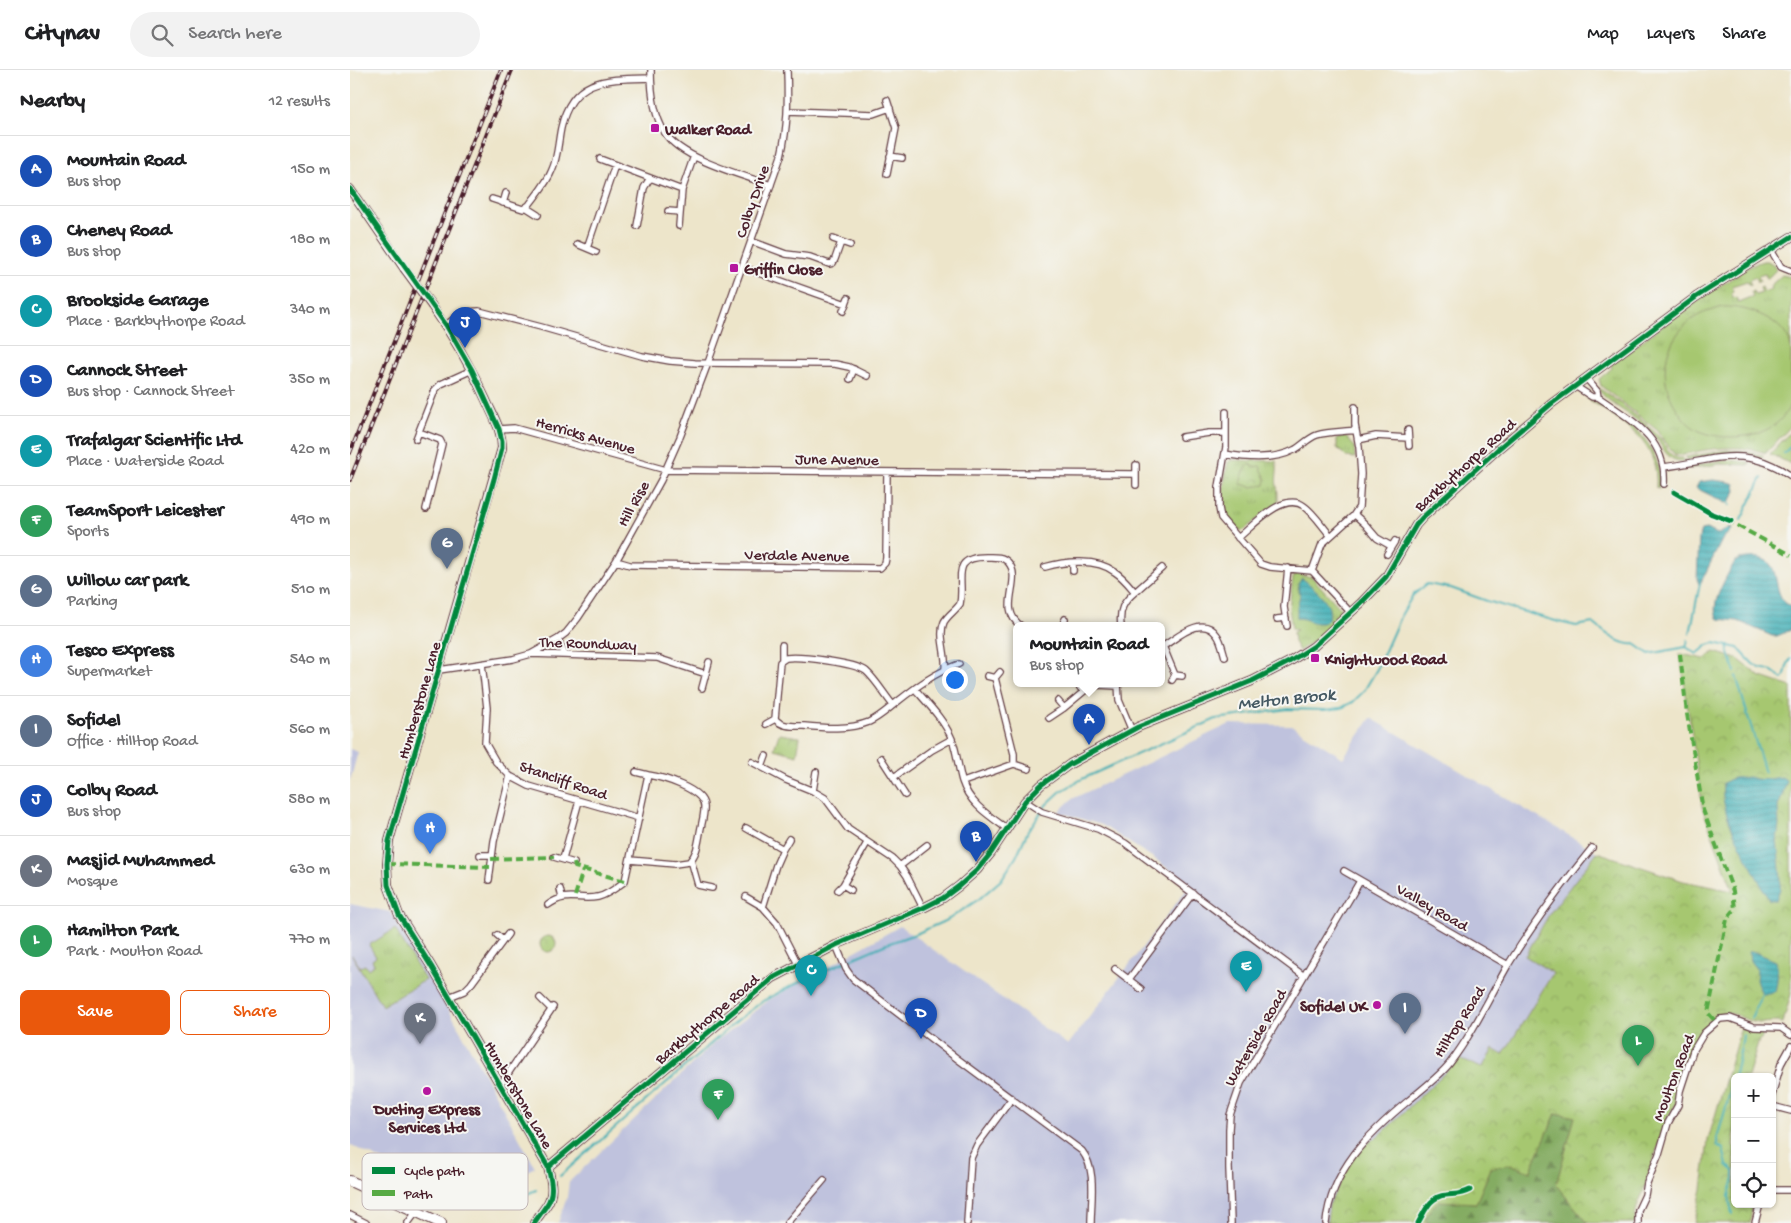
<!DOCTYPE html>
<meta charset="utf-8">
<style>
:root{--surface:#fff;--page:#f2f2f2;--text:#202124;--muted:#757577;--line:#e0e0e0;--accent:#ea580c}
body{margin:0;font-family:"Gochi Hand",sans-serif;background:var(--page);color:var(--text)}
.controls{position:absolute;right:15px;bottom:15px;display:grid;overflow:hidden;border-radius:8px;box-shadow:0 1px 4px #0004}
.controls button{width:45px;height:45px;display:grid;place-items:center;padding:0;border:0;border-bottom:1px solid var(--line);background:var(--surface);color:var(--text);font:25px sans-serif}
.you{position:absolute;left:604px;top:609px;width:18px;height:18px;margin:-12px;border:4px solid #fff;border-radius:50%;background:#1a73e8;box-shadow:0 0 0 8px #1a73e833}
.badge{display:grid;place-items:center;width:32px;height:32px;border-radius:50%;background:var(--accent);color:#fff;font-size:16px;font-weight:700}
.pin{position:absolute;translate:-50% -41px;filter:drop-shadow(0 1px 2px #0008)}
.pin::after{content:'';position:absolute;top:26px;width:18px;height:15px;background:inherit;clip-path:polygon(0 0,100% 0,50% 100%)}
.popup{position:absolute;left:663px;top:552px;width:152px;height:65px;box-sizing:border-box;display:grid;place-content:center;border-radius:8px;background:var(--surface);filter:drop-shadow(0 1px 4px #0005);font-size:16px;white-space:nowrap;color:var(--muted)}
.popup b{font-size:19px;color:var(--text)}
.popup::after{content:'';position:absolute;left:50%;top:100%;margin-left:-10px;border:10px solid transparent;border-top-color:var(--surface)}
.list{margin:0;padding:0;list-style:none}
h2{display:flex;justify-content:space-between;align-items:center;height:65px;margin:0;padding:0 20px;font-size:21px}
h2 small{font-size:16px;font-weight:400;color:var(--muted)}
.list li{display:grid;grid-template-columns:32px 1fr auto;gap:15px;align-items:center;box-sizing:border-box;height:70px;padding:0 20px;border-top:1px solid var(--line)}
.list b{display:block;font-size:19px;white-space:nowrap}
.list p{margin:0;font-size:16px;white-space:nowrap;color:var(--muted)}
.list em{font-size:16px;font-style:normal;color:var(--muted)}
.actions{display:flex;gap:10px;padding:15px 20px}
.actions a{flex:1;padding:11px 0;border:1px solid var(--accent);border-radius:8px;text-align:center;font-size:18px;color:var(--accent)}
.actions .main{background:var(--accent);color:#fff}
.icon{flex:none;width:28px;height:28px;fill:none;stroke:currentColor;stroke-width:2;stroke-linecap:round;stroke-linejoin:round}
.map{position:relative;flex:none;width:1441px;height:1153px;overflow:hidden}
header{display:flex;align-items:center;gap:30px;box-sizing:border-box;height:70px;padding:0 25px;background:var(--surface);border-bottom:1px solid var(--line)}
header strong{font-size:24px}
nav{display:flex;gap:28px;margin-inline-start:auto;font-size:18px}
.search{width:350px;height:45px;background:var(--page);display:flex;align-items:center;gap:12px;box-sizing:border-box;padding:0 18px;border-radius:28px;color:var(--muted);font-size:19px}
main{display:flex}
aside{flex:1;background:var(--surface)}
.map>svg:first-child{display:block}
.industrial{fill:#bfc2dd}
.grass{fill:url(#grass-tufts);stroke:#78734e}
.forest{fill:url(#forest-firs);stroke:#676646}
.park{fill:url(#park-crowns);stroke:#78734e}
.garden{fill:#a6c770;stroke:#78734e}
.water{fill:url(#water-rules);stroke:#436670}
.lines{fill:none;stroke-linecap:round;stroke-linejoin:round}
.stream{stroke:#3caeb5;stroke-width:2}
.street-casing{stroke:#623d43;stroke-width:8}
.secondary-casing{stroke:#623d43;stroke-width:10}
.highway-casing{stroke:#623d43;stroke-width:12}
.street{stroke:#fff;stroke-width:5.5}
.secondary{stroke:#fff;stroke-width:8}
.highway{stroke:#fff;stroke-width:10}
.rail-casing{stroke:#4a1f2b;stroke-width:4}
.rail{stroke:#f6f6f2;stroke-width:2;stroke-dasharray:5.5;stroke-linecap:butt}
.secondary-bridge-casing{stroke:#623d43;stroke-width:10;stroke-linecap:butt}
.secondary-bridge{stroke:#fff;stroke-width:8}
.quiet{stroke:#57aa44;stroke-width:4;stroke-dasharray:8 4;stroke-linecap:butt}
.cycleway-casing{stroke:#f6f6f2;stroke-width:8}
.cycleway{stroke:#00873e;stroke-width:5}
.poi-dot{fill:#b5179e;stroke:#f6f6f2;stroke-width:2}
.labels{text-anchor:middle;stroke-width:4;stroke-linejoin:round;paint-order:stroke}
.poi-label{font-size:16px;font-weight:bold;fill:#4a1f2b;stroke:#f6f6f2;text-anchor:start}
.street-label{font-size:16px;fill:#4a1f2b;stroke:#f6f6f2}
.water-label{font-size:18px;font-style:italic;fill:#445862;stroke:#f6f6f2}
.key{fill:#f6f6f2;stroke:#c2b6b6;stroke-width:1}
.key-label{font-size:14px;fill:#4a1f2b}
</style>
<header>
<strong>Citynav</strong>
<div class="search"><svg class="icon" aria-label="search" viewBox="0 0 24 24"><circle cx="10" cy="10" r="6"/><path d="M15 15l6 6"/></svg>Search here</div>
<nav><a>Map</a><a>Layers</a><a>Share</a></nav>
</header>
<main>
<aside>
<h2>Nearby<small>12 results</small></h2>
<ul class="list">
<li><span class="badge" style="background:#1a4fb4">A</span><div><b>Mountain Road</b><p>Bus stop</p></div><em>150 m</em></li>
<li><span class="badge" style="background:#1a4fb4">B</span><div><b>Cheney Road</b><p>Bus stop</p></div><em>180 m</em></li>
<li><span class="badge" style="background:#0f9aa8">C</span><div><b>Brookside Garage</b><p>Place · Barkbythorpe Road</p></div><em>340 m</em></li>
<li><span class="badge" style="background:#1a4fb4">D</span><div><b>Cannock Street</b><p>Bus stop · Cannock Street</p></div><em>350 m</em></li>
<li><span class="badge" style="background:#0f9aa8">E</span><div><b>Trafalgar Scientific Ltd</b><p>Place · Waterside Road</p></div><em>420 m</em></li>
<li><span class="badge" style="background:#2e9e5b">F</span><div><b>TeamSport Leicester</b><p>Sports</p></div><em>490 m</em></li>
<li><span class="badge" style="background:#5c6f8a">G</span><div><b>Willow car park</b><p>Parking</p></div><em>510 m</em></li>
<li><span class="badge" style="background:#3f7fe0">H</span><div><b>Tesco Express</b><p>Supermarket</p></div><em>540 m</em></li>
<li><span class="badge" style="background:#5c6f8a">I</span><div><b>Sofidel</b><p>Office · Hilltop Road</p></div><em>560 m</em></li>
<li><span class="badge" style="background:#1a4fb4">J</span><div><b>Colby Road</b><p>Bus stop</p></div><em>580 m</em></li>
<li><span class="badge" style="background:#6b7280">K</span><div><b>Masjid Muhammed</b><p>Mosque</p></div><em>630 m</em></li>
<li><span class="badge" style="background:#2e9e5b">L</span><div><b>Hamilton Park</b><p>Park · Moulton Road</p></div><em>770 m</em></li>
</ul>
<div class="actions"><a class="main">Save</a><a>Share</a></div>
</aside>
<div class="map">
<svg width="1441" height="1153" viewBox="0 0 1441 1153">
<defs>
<pattern id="grass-tufts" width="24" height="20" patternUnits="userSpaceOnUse" patternTransform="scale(1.25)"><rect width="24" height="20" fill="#a6c770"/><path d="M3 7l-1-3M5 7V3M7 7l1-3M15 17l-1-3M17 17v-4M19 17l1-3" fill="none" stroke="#90aa61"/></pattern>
<pattern id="forest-firs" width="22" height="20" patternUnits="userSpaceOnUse" patternTransform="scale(1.25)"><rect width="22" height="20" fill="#84ac62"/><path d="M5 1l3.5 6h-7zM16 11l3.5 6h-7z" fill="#6e8b51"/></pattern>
<pattern id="park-crowns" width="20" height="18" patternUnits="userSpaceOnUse" patternTransform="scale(1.25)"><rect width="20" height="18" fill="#a6c770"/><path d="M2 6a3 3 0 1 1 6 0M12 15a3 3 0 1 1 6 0" fill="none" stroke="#90aa61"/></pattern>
<pattern id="water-rules" width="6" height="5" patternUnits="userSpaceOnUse" patternTransform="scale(1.25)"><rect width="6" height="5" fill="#3caeb5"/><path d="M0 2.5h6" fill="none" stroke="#348d93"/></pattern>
</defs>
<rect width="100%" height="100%" fill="#f6f6f2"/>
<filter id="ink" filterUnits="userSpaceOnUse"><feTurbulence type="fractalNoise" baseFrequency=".02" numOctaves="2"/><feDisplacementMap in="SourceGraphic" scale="10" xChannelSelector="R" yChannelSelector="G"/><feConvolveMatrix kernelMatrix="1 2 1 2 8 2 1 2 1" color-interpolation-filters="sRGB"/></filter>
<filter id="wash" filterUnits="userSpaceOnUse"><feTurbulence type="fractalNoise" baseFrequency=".0096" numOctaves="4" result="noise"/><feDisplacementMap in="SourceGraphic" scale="20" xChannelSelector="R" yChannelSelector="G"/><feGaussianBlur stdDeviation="1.12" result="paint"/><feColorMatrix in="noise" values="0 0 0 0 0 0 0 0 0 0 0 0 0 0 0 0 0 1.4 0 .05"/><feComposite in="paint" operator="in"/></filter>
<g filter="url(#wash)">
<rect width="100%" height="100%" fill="#ede5ca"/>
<path class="industrial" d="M1021,648L1247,782L1200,843L1175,885L1203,902L1153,985L1132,998L1109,989L1032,1063L977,1153H208L217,1127L219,1112L364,973L419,930L550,856L718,975L840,815L805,789L752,755L708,742L722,729L880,654L941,655L993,688Z
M0,679L8,682L0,711Z
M0,834L40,842L87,918L185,1097L126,1128L112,1129L0,1075Z"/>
<path class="grass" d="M1413,191H1418L1424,195L1426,200L1417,209L1415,204L1408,206L1410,211L1408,212L1406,207L1399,210L1401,215H1399L1397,211L1382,216L1383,221L1381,223L1383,228L1386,227L1388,232L1403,226L1401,222L1403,221L1405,225L1412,223L1410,218L1412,217L1414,222L1421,219L1420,216L1432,205L1441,207V356L1416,383C1387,374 1361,378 1331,385L1324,384L1307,360L1251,316L1249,309L1262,298L1261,295C1298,266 1336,237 1376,212C1388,205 1399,195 1413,191Z
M1246,317C1259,323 1302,357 1311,369C1318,378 1319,389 1333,388L1334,391C1315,393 1312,372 1301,362C1285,346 1259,335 1246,317Z
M1236,327C1274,347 1314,370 1309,419L1306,418C1309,378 1285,361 1255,340C1249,336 1240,331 1236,327Z
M1441,361V394L1420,384Z
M996,367L1004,376L1005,388L996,387L987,378V368Z
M1377,380L1396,382L1413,385L1412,388C1386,381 1363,384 1337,390L1336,387Z
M881,390L926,391C929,400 925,407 927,416C928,421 928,426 928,432L894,460C888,461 886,459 882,453C868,436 874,412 878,392Z
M1378,390L1400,392V395L1369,394L1339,399V397L1361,392Z
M946,504L962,507L990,538C993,552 960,573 949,581L944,572L943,562L947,560L942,559L939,538L943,508Z
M45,859L75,910L32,936L2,885L10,897L15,895L18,899L24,895L22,890L26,887L19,875Z"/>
<path class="forest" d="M1206,1043L1225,1047L1206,1115L1238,1153H1079L1075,1151L1081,1138L1089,1131L1126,1133L1141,1098L1160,1094L1180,1102Z"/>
<path class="park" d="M900,394L903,397L910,396L916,409L915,415L901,417L891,414C890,408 895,398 900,394Z
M1364,582L1388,589L1409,606L1441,617V924L1433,953C1424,951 1417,953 1409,953C1390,951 1384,936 1363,948V950L1350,963L1342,977L1328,1019L1326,1034L1317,1048L1292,1125C1287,1135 1285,1142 1285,1153H1238L1206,1115L1225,1047L1206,1043L1180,1102L1160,1094L1141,1098L1126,1133L1089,1131L1081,1138L1075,1150L1079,1153H977L979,1135L1005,1082L1032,1063L1109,989L1132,998L1143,979L1153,985L1203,903L1175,886L1200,843L1247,782L1333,811L1383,821L1353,740L1330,584L1355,589Z
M429,664L450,667L447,685L424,679Z
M190 874a8 8 0 1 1 16 0a8 8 0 1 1-16 0Z
M1391,957L1400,961L1412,963V968L1409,970L1398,1007H1385V1062L1383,1077H1385V1134H1402L1400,1153H1344L1352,1119L1358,1070Z"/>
<path class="garden" d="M1373,237C1397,236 1437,250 1441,278C1441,295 1441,315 1441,332C1435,351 1419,361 1401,365C1384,368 1369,368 1352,362C1341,358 1333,349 1327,339C1306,309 1314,268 1344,248C1353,242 1363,240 1373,237Z"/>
<path class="water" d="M1363,410L1379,412L1385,414L1386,421L1380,432L1376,433L1346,418L1349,412Z
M1381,457L1382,460L1373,468L1350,514H1349L1347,509L1349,468L1351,460L1356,459L1368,464Z
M1397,488C1439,483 1416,526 1441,536V560L1427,566H1422L1388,551L1368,549C1358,536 1377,506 1384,493L1389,489Z
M952,508C961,516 983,531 979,546C978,551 975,553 971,553C962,554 956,548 947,548V538L950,525L948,514Z
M1399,707C1413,712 1419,708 1432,707L1437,711L1428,737L1429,755L1427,770L1431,808L1430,819L1426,830H1419C1413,819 1407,807 1401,796C1388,770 1370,743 1373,713L1383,708Z
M1402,881L1426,891C1428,901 1428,910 1425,921L1419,924H1412L1406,910L1407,900L1400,891L1399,882Z"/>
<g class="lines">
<path class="stream" d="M1434,383L1441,376
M1379,433L1380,435
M1391,450L1412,408
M1340,564L1350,513
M1377,576L1385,602
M1336,577L1338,570
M1386,606L1415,703
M1401,948L1412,924
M210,1106L389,949L413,931L455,909L534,875L568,863L599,849L629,829L651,810L666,787L678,761L696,735L710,722L732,709L866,649L938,639L975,640L991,638L1003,632L1014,621L1027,599L1050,547L1063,525L1077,514L1101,518L1137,531L1209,552L1226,556L1243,553C1254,562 1270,576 1285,574L1299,584L1336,577L1347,584L1358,575L1364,573L1388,578L1403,594L1410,598L1422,601L1433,609C1438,602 1434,597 1441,589
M152,1135L186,1120
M1382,1144L1379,1126L1384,1108V1101L1377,1095L1373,1079L1367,1075V1069C1376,1035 1388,1001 1393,965"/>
</g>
</g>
<g filter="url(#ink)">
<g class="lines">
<g class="street-casing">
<path id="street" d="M301,0C301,21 303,44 315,63C331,89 392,105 421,115
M438,41L523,44L540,38
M540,86L552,88
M250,89L332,120
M537,104L546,58L537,30
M142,129L173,139L179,135C187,124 197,113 202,100C208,87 208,72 211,58C222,7 257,9 301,8
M153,133L156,123
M177,138L188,145
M318,141L330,142
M287,156L294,118L300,108
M329,156L332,120L344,86
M483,169L500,175
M401,171L436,184L460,187L479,194L483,193L485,189L491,172
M227,174L246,182
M237,178L265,95
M1421,180L1431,197L1441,201
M392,197L496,234
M493,241L498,228
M96,255L108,246L118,242L129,241L191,257L292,286L320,291L345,293L485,294L499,297L517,306
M1236,308L1247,321L1248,327
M500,309L504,299
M1225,316L1242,327H1248C1281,350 1317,368 1314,414
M876,342V377L869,417V438L871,448L911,494L920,497L962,501L1001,543
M149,359L164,358L316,400L786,404
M1058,360L1059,376
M69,362L90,370L92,374L76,439
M832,367L859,363H876
M66,369L85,320L91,314L122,300
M1008,370L1026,366L1058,368
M875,384C896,388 925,390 944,380C952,376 958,368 967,365C979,361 994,362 1006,360
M1314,397C1364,391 1394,373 1441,406
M786,415V395
M1005,445L1015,454L1027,468L1041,476
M888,468C903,456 933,421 954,436C964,443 972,456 980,465
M1037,484L1045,471
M266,491L280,495L530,498L535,493L536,488L537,402
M723,493V501
M695,497C715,491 747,488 765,502C773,507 779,515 785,522C773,532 769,540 771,556
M962,501L972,474L1003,446L1009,437L1011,404L1009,377L1005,355V337
M785,522L812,498
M927,549L936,548
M712,556L715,549
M937,556L934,537L938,498
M208,569L215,585
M432,575V589
M813,576L825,605
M812,577C826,569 852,543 867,565C871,570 873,580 875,587
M181,584L208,569L216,563L228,548L266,491L311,410L330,367L358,293L431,86C438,56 438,31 437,0
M132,594L137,638L135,673L146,692L160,706L179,716L289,748
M595,599C597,584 588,566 594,552C598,545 605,541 610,534C615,510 599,487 636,487C644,487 652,486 658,492C674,510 646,538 671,556
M89,600L163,589L181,584L307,588L356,604
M637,606L645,608L650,602
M645,608L664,684V694
M822,610L825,605L832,606
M727,614L733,621
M768,614L769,630L782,661
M352,618L359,592
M565,619C578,634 594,650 602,669C607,682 608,697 612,711C619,733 638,745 656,758
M708,631L714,638
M699,648L714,638L738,618L748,615L767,616
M425,649C432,657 443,656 454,656C474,658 499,660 519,652C530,647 538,639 547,632C566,617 586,602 609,594
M416,654L425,649L430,592L436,588C451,586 505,593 516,601C526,610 534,624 543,635
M531,688L555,725
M402,692L436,710L463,721L475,728L498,759L543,789L550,796L557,806L573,838
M412,697L416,686
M286,702L298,705
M544,707L582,680L602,669
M613,712L664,694L679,699
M463,721L466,702
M675,731L692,742L748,759L775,773L954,906
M396,758L433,779L426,795L413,837L427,853L448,894
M433,779L439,769
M130,785H142
M204,787L224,793
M213,789L229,731
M341,790L348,815L362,818
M550,796L577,775
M994,801L1158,895
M139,810L144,771L160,706
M493,815L501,820
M210,819L212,828
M488,820L493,815L517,773
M396,827L413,837
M198,835C217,821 228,831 248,827C258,825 267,817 275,811L298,705C312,707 353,719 354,736C355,744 351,755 350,763C348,774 347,784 339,792L325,794L280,790
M147,865L153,870
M486,875L496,899L503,909L609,990L732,1081C747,1100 741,1130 741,1153
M765,899L791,919
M779,909L843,823
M99,927L114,921L121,914L158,864
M190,928L201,939
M151,1014L203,937
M1422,1025L1431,994L1441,976
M1422,1036L1441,1041
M1422,1120H1441
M0,1145L16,1153
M58,1153L67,1141
M437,1153L474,1110
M617,1153L621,1088L627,1075L662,1028
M881,1153L879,1098V1059L880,1045L891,1013L1010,811
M976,1153C981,1100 1019,1063 1058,1031C1072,1019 1089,1007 1100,993C1123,963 1139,928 1158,895C1183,854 1212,815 1242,778
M1288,1153V1140L1295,1125L1297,1113L1309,1084L1318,1053L1328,1035L1330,1021L1343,981L1354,963L1370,949L1380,948L1404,957L1431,958L1441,965
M1405,1153L1410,1134"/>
</g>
<g class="secondary-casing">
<path id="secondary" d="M0,119L54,198
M82,236C103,266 121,297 136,330C143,346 152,360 152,378L39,771L37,794L38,815L49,845L81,896L198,1097C201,1110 205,1124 196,1136C192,1142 188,1147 184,1153
M198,1097L423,908L486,875L573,838L593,828L609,816L627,800L641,783L675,731L691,715L720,694L788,657L902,611L939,592L964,576L1011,533L1036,507L1066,455L1073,447L1148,379L1201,334L1346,227L1441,167"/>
</g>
<g class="highway-casing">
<path id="highway" d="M0,1111L91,1153"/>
</g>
<use href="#street" class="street"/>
<use href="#secondary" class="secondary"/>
<use href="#highway" class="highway"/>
<g class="rail-casing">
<path id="rail" d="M0,383L151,0
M0,410L162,0"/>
</g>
<use href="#rail" class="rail"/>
<g class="secondary-bridge-casing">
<path id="secondary-bridge" d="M54,198L82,236"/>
</g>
<use href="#secondary-bridge" class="secondary-bridge"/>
<path class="quiet" d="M1377,450L1441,485
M1330,584L1337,644L1353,740L1383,821L1385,839L1377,849L1358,943L1366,952
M141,789L204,787
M224,793L225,797L275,811
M37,794L140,797
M225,826L233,800"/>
<g class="cycleway-casing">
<path id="cycleway" d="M0,119L96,255L122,300L149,359L152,371V378L144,409L39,771L37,794L38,815L49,845L81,896L198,1097C201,1110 205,1124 196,1136C192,1142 188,1147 184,1153
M1324,422L1362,444L1381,451
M198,1097L423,908L486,875L573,838L593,828L609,816L627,800L641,783L675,731L691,715L720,694L788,657L902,611L939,592L964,576L1011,533L1036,507L1066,455L1073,447L1148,379L1201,334L1346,227L1441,167
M1068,1153C1075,1141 1080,1126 1096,1125C1105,1124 1111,1125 1120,1120"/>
</g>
<use href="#cycleway" class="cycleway"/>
</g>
</g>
<g class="poi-dot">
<rect x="300" y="53" width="10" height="10" rx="2.5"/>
<rect x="379" y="193" width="10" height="10" rx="2.5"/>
<rect x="960" y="583" width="10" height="10" rx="2.5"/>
<circle cx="1027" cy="935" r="5"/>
<circle cx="77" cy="1021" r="5"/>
</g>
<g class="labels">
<g class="poi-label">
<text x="315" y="64">Walker Road</text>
<text x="394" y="204">Griffin Close</text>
<text x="975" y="594">Knightwood Road</text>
<text x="1017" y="941" text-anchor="end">Sofidel UK</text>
<text x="77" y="1044" text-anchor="middle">Ducting Express<tspan x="77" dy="18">Services Ltd</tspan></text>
</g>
<g class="street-label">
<text transform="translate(401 131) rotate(-71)" y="6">Colby Drive</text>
<text transform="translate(236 364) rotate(16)" y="6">Herricks Avenue</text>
<text transform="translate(487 388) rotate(1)" y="6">June Avenue</text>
<text transform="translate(1114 394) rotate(-42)" y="6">Barkbythorpe Road</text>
<text transform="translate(282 433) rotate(-61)" y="6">Hill Rise</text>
<text transform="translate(447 484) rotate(1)" y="6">Verdale Avenue</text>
<text transform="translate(238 572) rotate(2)" y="6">The Roundway</text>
<text transform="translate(68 630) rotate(-74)" y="6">Humberstone Lane</text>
<text transform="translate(214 709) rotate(19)" y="6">Stancliff Road</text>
<text transform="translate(1083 836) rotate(30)" y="6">Valley Road</text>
<text transform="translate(356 948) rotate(-40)" y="6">Barkbythorpe Road</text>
<text transform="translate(1108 951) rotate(-57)" y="6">Hilltop Road</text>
<text transform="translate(904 967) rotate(-60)" y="6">Waterside Road</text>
<text transform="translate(1322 1007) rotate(-69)" y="6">Moulton Road</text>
<text transform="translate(170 1024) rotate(60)" y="6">Humberstone Lane</text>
</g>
<g class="water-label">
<text transform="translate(936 628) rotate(-6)" y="6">Melton Brook</text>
</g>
</g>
<rect x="12" y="1083" width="166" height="57" rx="8" class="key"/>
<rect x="22" y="1097" width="23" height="7" fill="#00873e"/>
<rect x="22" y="1120" width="23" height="6" fill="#57aa44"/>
<g class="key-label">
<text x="54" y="1105">Cycle path</text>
<text x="54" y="1128">Path</text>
</g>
</svg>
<div class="controls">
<button>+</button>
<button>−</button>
<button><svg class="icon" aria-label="locate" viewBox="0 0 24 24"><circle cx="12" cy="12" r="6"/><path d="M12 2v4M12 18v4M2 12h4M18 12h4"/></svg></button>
</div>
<div class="you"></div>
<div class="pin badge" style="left:739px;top:675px;background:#1a4fb4">A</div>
<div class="popup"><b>Mountain Road</b>Bus stop</div>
<div class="pin badge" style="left:626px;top:792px;background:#1a4fb4">B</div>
<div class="pin badge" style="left:461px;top:926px;background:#0f9aa8">C</div>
<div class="pin badge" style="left:571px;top:969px;background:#1a4fb4">D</div>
<div class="pin badge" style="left:896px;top:922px;background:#0f9aa8">E</div>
<div class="pin badge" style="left:368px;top:1050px;background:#2e9e5b">F</div>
<div class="pin badge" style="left:97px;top:499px;background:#5c6f8a">G</div>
<div class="pin badge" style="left:80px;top:784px;background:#3f7fe0">H</div>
<div class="pin badge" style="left:1055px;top:964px;background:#5c6f8a">I</div>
<div class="pin badge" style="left:115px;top:278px;background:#1a4fb4">J</div>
<div class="pin badge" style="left:70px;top:974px;background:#6b7280">K</div>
<div class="pin badge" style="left:1288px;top:996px;background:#2e9e5b">L</div>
</div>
</main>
